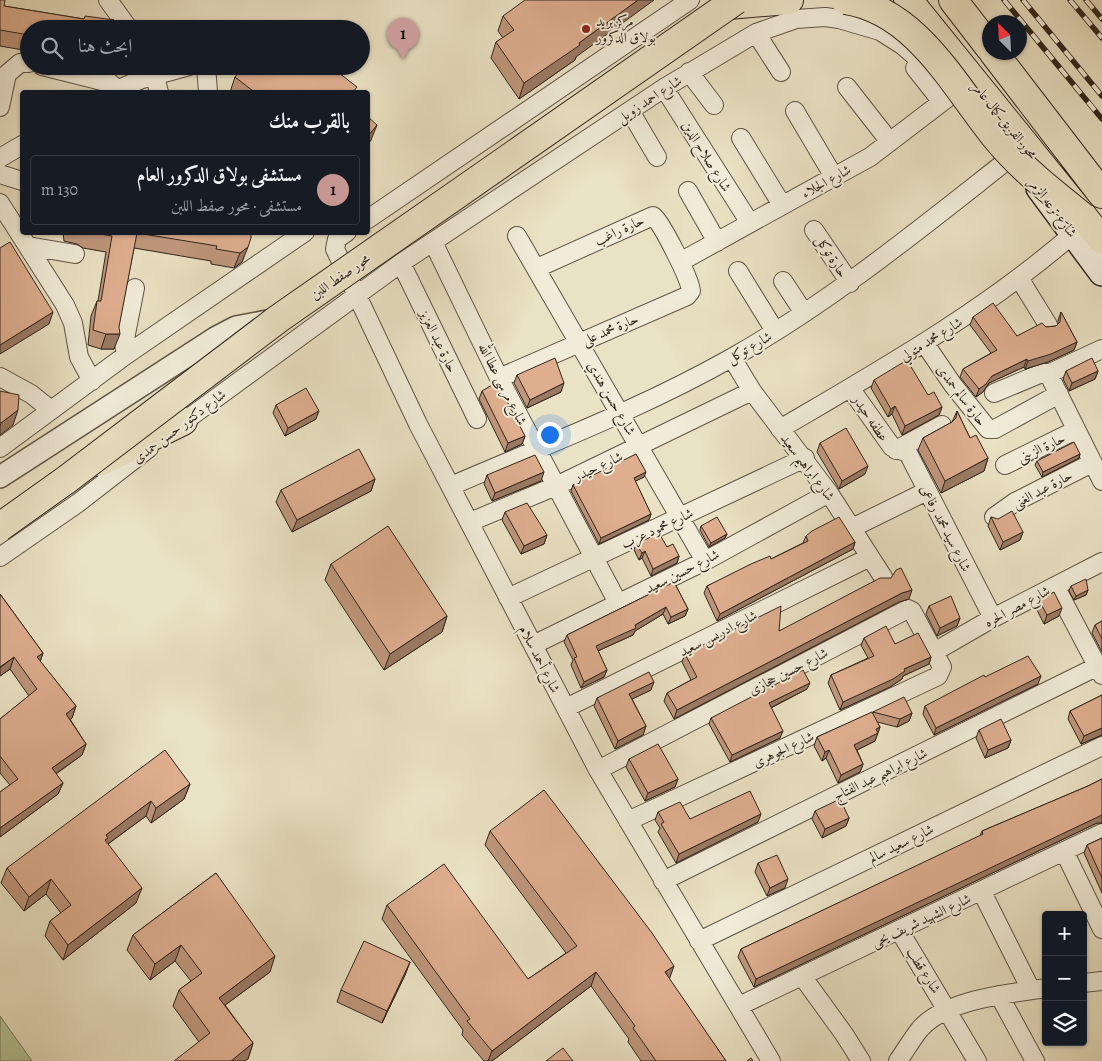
<!DOCTYPE html>
<html lang="ar">
<meta charset="utf-8">
<style>
:root{--surface:#171b24;--page:#242831;--text:#f1f3f6;--muted:#9ea1a6;--line:#363941;--accent:#c59692}
body{margin:0;font-family:Alegreya,Amiri,serif;background:var(--page);color:var(--text);direction:rtl}
.controls{position:absolute;right:15px;bottom:15px;display:grid;overflow:hidden;border-radius:5px;box-shadow:0 1px 4px #0004}
.controls button{width:45px;height:45px;display:grid;place-items:center;padding:0;border:0;border-bottom:1px solid var(--line);background:var(--surface);color:var(--text);font:25px sans-serif}
.compass{position:absolute;left:982px;top:15px;width:45px;height:45px;border-radius:50%;background:var(--surface);box-shadow:0 1px 4px #0004;rotate:336deg}
.you{position:absolute;left:549px;top:434px;width:18px;height:18px;margin:-12px;border:4px solid #fff;border-radius:50%;background:#1a73e8;box-shadow:0 0 0 8px #1a73e833}
.badge{display:grid;place-items:center;width:32px;height:32px;border-radius:50%;background:var(--accent);color:#111;font-size:16px;font-weight:700}
.pin{position:absolute;translate:-50% -41px;filter:drop-shadow(0 1px 2px #0008)}
.pin::after{content:'';position:absolute;top:26px;width:18px;height:15px;background:inherit;clip-path:polygon(0 0,100% 0,50% 100%)}
.list{margin:0;padding:0;list-style:none}
h2{display:flex;justify-content:space-between;align-items:center;height:65px;margin:0;padding:0 20px;font-size:21px}
h2 small{font-size:16px;font-weight:400;color:var(--muted)}
.list li{display:grid;grid-template-columns:32px 1fr auto;gap:15px;align-items:center;box-sizing:border-box;height:70px;margin:0 10px 10px;padding:0 10px;border:1px solid var(--line);border-radius:5px}
.list b{display:block;font-size:19px;white-space:nowrap}
.list p{margin:0;font-size:16px;white-space:nowrap;color:var(--muted)}
.list em{font-size:16px;font-style:normal;color:var(--muted)}
.icon{flex:none;width:28px;height:28px;fill:none;stroke:currentColor;stroke-width:2;stroke-linecap:round;stroke-linejoin:round}
.map{position:relative;flex:none;width:1102px;height:1061px;overflow:hidden;direction:ltr}
.search{position:absolute;background:var(--surface);box-shadow:0 1px 4px #0004;left:20px;top:20px;width:350px;height:55px;display:flex;align-items:center;gap:12px;box-sizing:border-box;padding:0 18px;border-radius:28px;color:var(--muted);font-size:19px}
.panel{position:absolute;background:var(--surface);box-shadow:0 1px 4px #0004;left:20px;top:90px;width:350px;height:145px;border-radius:5px;direction:rtl}
.map>svg:first-child{display:block}
.green{fill:#b4c496;stroke:#72745a}
.lines{fill:none;stroke-linecap:round;stroke-linejoin:round}
.minor-casing{stroke:#5e5447;stroke-width:20}
.tertiary-casing{stroke:#5e5447;stroke-width:24}
.secondary-casing{stroke:#30251d;stroke-width:28}
.primary-casing{stroke:#30251d;stroke-width:30}
.motorway-casing{stroke:#30251d;stroke-width:30}
.minor{stroke:#f1ecd9;stroke-width:18}
.tertiary{stroke:#f1ecd9;stroke-width:21}
.secondary{stroke:#f1ecd9;stroke-width:25}
.primary{stroke:#eae2c4;stroke-width:28}
.motorway{stroke:#eae2c4;stroke-width:28}
.rail-casing{stroke:#30251d;stroke-width:5.5}
.rail{stroke:#f1ecd9;stroke-width:4;stroke-dasharray:11;stroke-linecap:butt}
.primary-bridge-casing{stroke:#30251d;stroke-width:30;stroke-linecap:butt}
.motorway-bridge-casing{stroke:#30251d;stroke-width:30;stroke-linecap:butt}
.primary-bridge{stroke:#eae2c4;stroke-width:28}
.motorway-bridge{stroke:#eae2c4;stroke-width:28}
.wall{fill:#bf967b;stroke:#30251d}
.shaded-wall{fill:#9b7a64;stroke:#30251d}
.building{fill:#deae8f;stroke:#30251d}
.poi-dot{fill:#8f2418;stroke:#f1ecd9;stroke-width:2}
.labels{text-anchor:middle;stroke-width:4;stroke-linejoin:round;paint-order:stroke}
.poi-label{font-size:14px;fill:#30251d;stroke:#f1ecd9;text-anchor:start}
.street-label{font-size:14px;fill:#30251d;stroke:#f1ecd9}
</style>
<div class="map">
<svg width="1102" height="1061" viewBox="0 0 1102 1061">
<rect width="100%" height="100%" fill="#eae2c4"/>
<filter id="stains"><feTurbulence type="fractalNoise" baseFrequency=".004" numOctaves="4"/><feColorMatrix values="0 0 0 0 .2 0 0 0 0 .09 0 0 0 0 .02 0 0 0 .5 -.17"/></filter>
<radialGradient id="worn" r=".72"><stop offset=".6" stop-color="#630" stop-opacity="0"/><stop offset="1" stop-color="#630" stop-opacity=".3"/></radialGradient>
<path class="green" d="M0,1016L32,1061H0Z"/>
<g class="lines">
<g class="minor-casing">
<path id="minor" d="M108,0L129,29
M756,33L781,72
M42,66L110,83L120,92
M152,66L159,92
M206,66L208,92
M915,68L942,102
M689,72L714,105
M847,87L890,142
M664,88L750,223
M112,92L142,79L189,66
M0,107L7,74L20,63H29
M630,111L657,157
M795,111L834,177
M741,138L782,205
M0,158L22,145
M0,174L22,181
M688,191L717,242
M0,203L65,305L73,323L79,357L92,381
M368,219L690,0
M814,230L850,283
M347,232L337,239L335,249L418,424L598,770L771,1061
M517,236L705,561
M433,242L499,378L618,603
M28,246L75,254
M680,262L870,157L963,86
M401,263L477,419
M738,271L775,331
M1019,278L1048,325
M783,281L804,313
M925,344L953,385L988,429H995L1059,394
M126,355L124,344L135,288
M732,358L752,391L829,493L883,577
M1048,373L1102,481
M0,377L31,394L51,410
M499,378L687,296L691,291C690,279 662,223 653,216L537,268
M850,388L892,447L908,453L993,618
M994,393L1042,373H1050L1102,349
M175,428L401,263L664,88L756,33L796,19L825,17L839,19L880,31L902,45L930,69
M780,429C882,369 983,312 1073,234
M0,448L126,355L305,232
M896,450L942,425
M1005,465L1076,430
M451,486C546,445 643,408 733,357C835,299 922,227 1014,155
M994,517L1015,502L1092,463
M470,522L556,486L752,391
M852,528L927,491
M0,557L78,503L149,448
M1055,586L1102,675
M508,598L805,458
M533,645L705,561L829,493
M934,652L993,618L1102,562
M566,708L870,557
M598,770L904,611L908,609L912,611L942,667L938,676L628,821
M1064,851L1102,929
M663,881L1098,666
M982,892L1031,990
M899,930L977,1061
M699,941L1102,746
M802,976L844,1034L861,1061
M1083,983L1102,981
M999,995L1035,1061
M739,1006L1102,833
M898,1061C905,1051 912,1039 920,1029C946,999 1008,994 1046,988"/>
</g>
<g class="tertiary-casing">
<path id="tertiary" d="M0,477L215,338L236,327L278,319"/>
</g>
<g class="secondary-casing">
<path id="secondary" d="M1039,188L1102,273"/>
</g>
<g class="primary-casing">
<path id="primary" d="M100,462L183,421"/>
</g>
<g class="motorway-casing">
<path id="motorway" d="M908,0L1102,240
M953,0L990,48
M728,5L789,0
M993,52L1102,194"/>
</g>
<use href="#minor" class="minor"/>
<use href="#tertiary" class="tertiary"/>
<use href="#secondary" class="secondary"/>
<use href="#primary" class="primary"/>
<use href="#motorway" class="motorway"/>
<g class="rail-casing">
<path id="rail" d="M1004,0L1102,119
M1023,0L1102,96
M1070,0L1102,38
M1086,0L1102,19"/>
</g>
<use href="#rail" class="rail"/>
<g class="primary-bridge-casing">
<path id="primary-bridge" d="M0,527L66,480L278,319L736,0"/>
</g>
<g class="motorway-bridge-casing">
<path id="motorway-bridge" d="M845,0C918,11 955,88 998,140C1023,170 1053,193 1083,217"/>
</g>
<use href="#primary-bridge" class="primary-bridge"/>
<use href="#motorway-bridge" class="motorway-bridge"/>
</g>
<path class="wall" d="M0,0L4,6L84,19L114,20L29,29V51L0,46Z
M503,16L576,57L575,60L519,99L491,58L496,42L503,38L498,31Z
M235,77L355,92H230Z
M63,232H251L242,262L234,268L211,264V261L134,248L114,349H101L88,345L91,316L97,301H98L106,252L83,248L77,244L64,241Z
M1061,312L1077,342L1074,350L1048,362L1025,369L1024,367L989,383L983,392L976,397L960,377L963,369L991,353L970,325L973,317L1017,336L1046,327L1056,326L1058,324V320Z
M1066,371H1098L1095,379L1069,391L1063,379Z
M517,375L561,392L527,408L514,383Z
M874,380L928,395L942,407L939,415L902,435L892,414L888,417L871,388Z
M482,391L525,436L522,444L505,452L479,399Z
M276,405L316,419L285,436L273,413Z
M957,411L970,438L988,458L984,471L941,493L918,450L923,438L952,422Z
M820,443L865,474L839,489L817,452Z
M1080,454L1079,458L1042,477L1035,465L1037,461Z
M487,475L541,481L492,501L484,484Z
M644,477L635,481L651,514L649,520L599,544L571,491L573,485Z
M375,479L371,491L292,532L276,502L281,490Z
M505,512L547,535L544,544L521,554L502,520Z
M991,517L1023,532L1020,540L1000,550L988,526Z
M701,526L727,534L725,538L709,547L700,530Z
M806,536L855,542L853,549L717,621L704,593L707,586L771,559L803,543Z
M636,544L667,547L679,556L677,563L651,576L642,558L639,560L634,550Z
M331,564L447,616L442,632L384,670L325,580Z
M674,582L688,609L685,616L668,624L663,614L635,631L633,635L598,651L607,670L604,677L581,688L571,665L573,660L564,642L567,635Z
M1071,586L1088,590L1086,595L1074,600L1069,591Z
M0,594L43,653L40,661L76,706L72,718L70,719L86,744L82,755L56,774L63,783L58,794L0,837V792L10,785L0,773V719L29,696L10,669L0,676Z
M909,599L899,602L674,719L664,701L667,693L691,680L682,662L685,654Z
M1039,600L1059,616L1044,624L1036,608Z
M929,606L960,618L957,626L937,636L926,614Z
M1102,621V652L1092,633L1095,625Z
M864,638L895,644L931,657L929,664L903,676L902,679L890,687L840,710L828,683L831,675L868,658L861,645Z
M1038,684L934,735L923,714L925,706Z
M807,689L771,708L780,738L730,762L709,724L711,718Z
M651,690L632,699L646,726L643,735L615,749L594,706L597,698Z
M1102,695V735L1081,744L1068,719L1070,711Z
M873,712L912,713L909,721L897,727L877,722L880,727L875,741L857,750L863,764L860,772L838,783L826,758L822,761L814,746L817,737Z
M979,730L1011,740L1008,748L985,758L976,738Z
M629,759L678,779L675,787L645,801L626,767Z
M1102,779V823H1097L754,987L738,957L741,949L980,836L982,831L1088,786Z
M190,784L184,799L151,823L146,816L108,844L136,903L63,960L45,936L50,921L61,913L46,894L24,911L1,883L7,868Z
M815,811L849,818L846,826L822,838L812,819Z
M658,812L690,819L758,822L676,863L658,832L660,828L655,820Z
M490,831L669,979L726,1061H641L628,1042L629,1039L591,986L492,1061H484L462,1035L463,1030L382,919L387,905L528,979L566,953L485,845Z
M1102,838V893L1084,853L1087,845Z
M758,863L785,888L767,896L755,872Z
M216,873L270,972L225,1005L253,1043L248,1059L199,1042L173,1006L179,990L191,981L175,961L150,980L127,950L133,935Z
M410,962L405,975L382,1023L337,1002L341,990Z"/>
<path class="shaded-wall" d="M638,0H654L576,57L575,60L519,99L524,83Z
M377,125L371,140L368,145V136Z
M248,247L242,262L234,268L240,253Z
M53,312L49,324L0,354V345Z
M106,334H120L114,349H101Z
M1077,342L1074,350L1048,362L1025,369L1028,361Z
M1027,359L1024,367L989,383L983,392L976,397L979,389L992,376Z
M1098,371L1095,379L1069,391L1072,383Z
M564,383L561,392L527,408L530,400Z
M895,406L892,414L888,417L891,409Z
M942,407L939,415L902,435L905,426Z
M18,410L13,425L0,435V426L1,423Z
M319,411L316,419L285,436L288,428Z
M525,436L522,444L505,452L508,443Z
M1080,454L1079,458L1042,477L1043,472Z
M988,458L984,471L941,493L945,481Z
M868,466L865,474L839,489L842,481Z
M544,472L541,481L492,501L495,493Z
M646,472L644,477L632,483L634,478Z
M375,479L371,491L292,532L297,520Z
M651,514L649,520L599,544L601,538Z
M1023,532L1020,540L1000,550L1003,542Z
M727,534L725,538L709,547L711,543Z
M547,535L544,544L521,554L524,546Z
M855,542L853,549L717,621L720,614Z
M645,551L642,558L639,560L642,553Z
M679,556L677,563L651,576L653,569Z
M912,590L909,599L899,602L674,719L677,710L902,593Z
M1088,590L1086,595L1074,600L1076,596Z
M666,607L663,614L635,631L633,635L593,653L596,646L635,625Z
M1062,608L1059,616L1044,624L1047,615Z
M688,609L685,616L668,624L671,617Z
M447,616L442,632L384,670L390,654Z
M960,618L957,626L937,636L940,628Z
M43,653L39,665L37,657Z
M14,657L10,669L0,676V668Z
M931,657L929,664L903,676L902,679L890,687L840,710L843,702L904,669Z
M607,670L604,677L581,688L584,682Z
M1041,676L1038,684L934,735L936,728Z
M654,682L651,690L626,702L629,694Z
M810,683L807,689L766,710L769,703Z
M76,706L72,718L62,726L66,714Z
M912,713L909,721L897,727L900,719Z
M646,726L643,735L615,749L618,741Z
M880,727L875,741L851,753L854,745L876,729Z
M1102,728V735L1081,744L1084,736Z
M783,731L780,738L730,762L732,755Z
M1011,740L1008,748L985,758L988,750Z
M86,744L82,755L48,779L52,768Z
M829,750L826,758L822,761L825,752Z
M863,764L860,772L838,783L841,775Z
M678,779L675,787L645,801L648,793Z
M63,783L58,794L0,837V828Z
M190,784L184,799L151,823L156,808Z
M151,801L146,816L105,846L106,835Z
M761,814L758,822L676,863L679,854Z
M1100,815H1102V823H1097L754,987L756,979Z
M849,818L846,826L822,838L825,829Z
M51,879L46,894L24,911L29,897Z
M788,879L785,888L767,896L770,888Z
M142,888L136,903L63,960L68,945Z
M181,945L175,961L150,980L155,964Z
M275,956L270,972L213,1014L219,998Z
M410,962L405,975L382,1023L387,1011Z
M674,966L669,980L665,972Z
M596,972L591,986L492,1061H488L492,1051Z
M253,1043L248,1059L245,1061H230Z"/>
<path class="building" d="M0,0H5L4,6L84,19L85,16L114,20V29H29V35L0,30Z
M525,0H638L579,43L580,45L524,83L496,42L514,30L503,16Z
M243,66H330L357,87L353,92H251L253,91L235,77Z
M368,117L377,125L368,136Z
M89,232H251V238L248,247L240,253L216,249L217,246L137,233L119,327L120,334H106L93,330L97,301H101L112,236Z
M10,242L53,312L0,345V248Z
M993,303L1017,336L1042,323L1046,327L1056,326L1060,322L1061,312L1077,342L1051,354L1028,361L1027,359L992,376L986,384L979,389L963,369L997,350L973,317Z
M555,358L564,383L530,400L517,375Z
M1092,358L1098,371L1072,383L1066,371Z
M907,360L928,395L934,392L942,407L905,426L895,406L891,409L874,380Z
M497,382L525,436L508,443L482,391Z
M306,388L319,411L288,428L276,405Z
M0,391L19,395L18,410L1,423H0Z
M957,411L970,438L976,435L988,458L945,481L923,438L952,422L956,418Z
M846,428L868,466L842,481L820,443Z
M1074,442L1080,454L1043,472L1037,461Z
M359,449L375,479L297,520L281,490Z
M636,454L646,472L634,478L651,514L601,538L573,485Z
M535,455L544,472L495,493L487,475Z
M527,503L547,535L524,546L505,512Z
M1012,511L1023,532L1003,542L991,517L998,519Z
M717,517L727,534L711,543L701,526Z
M839,517L855,542L720,614L707,586L751,564L770,556L771,559L808,541L806,536L812,531Z
M388,526L447,616L390,654L331,564Z
M659,533L667,547L673,544L679,556L653,569L645,551L642,553L636,544Z
M901,568L912,590L902,593L677,710L667,693L697,677L685,654L781,606L779,631L880,578H891L896,570Z
M1086,579L1088,590L1076,596L1071,586Z
M674,582L688,609L671,617L666,607L635,625L636,628L596,646L607,670L584,682L574,658L577,657L567,635Z
M1054,592L1062,608L1047,615L1039,600Z
M0,594L43,653L37,657L76,706L66,714L86,744L52,768L63,783L0,828V792L18,779L0,756V719L37,689L14,657L0,667Z
M951,596L960,618L940,628L929,606Z
M1102,621V639L1095,625Z
M886,626L895,644L918,633L931,657L904,669L905,671L893,679L843,702L831,675L874,656L864,638Z
M1028,656L1041,676L936,728L925,706L984,675L985,677Z
M803,670L810,683L769,703L783,731L732,755L711,718Z
M649,672L654,682L629,694L646,726L618,741L597,698Z
M1102,695V728L1084,736L1070,711Z
M904,697L912,713L900,719L873,712Z
M872,712L880,727L876,729L878,733L854,745L863,764L841,775L829,750L825,752L817,737Z
M1001,719L1011,740L988,750L979,730Z
M658,744L678,779L648,793L629,759Z
M165,750L190,784L156,808L151,801L106,835L108,838L105,840L142,888L68,945L50,921L71,905L51,879L29,897L7,868Z
M1102,779V815L756,979L741,949L983,834L982,831L1088,786Z
M544,790L652,933L674,966L665,972L726,1061H656L633,1028L635,1026L596,972L492,1051L467,1021L470,1019L387,905L444,864L528,979L577,946L490,831Z
M750,791L761,814L679,854L661,824L664,822L658,812L680,802L690,819Z
M840,799L849,818L825,829L815,811Z
M1102,838V878L1087,845Z
M777,855L788,879L770,888L758,863Z
M216,873L275,956L219,998L253,1043L231,1061H174L210,1033L179,990L202,973L181,945L155,964L133,935Z
M364,941L410,962L387,1011L341,990Z
M563,1048L573,1061H546Z
M751,1058L753,1061H747Z"/>
<circle class="poi-dot" cx="586" cy="29" r="5"/>
<g class="labels">
<g class="poi-label">
<text x="596" y="26">مركز بريد<tspan x="596" dy="16">بولاق الدكرور</tspan></text>
</g>
<g class="street-label">
<text transform="translate(649 99) rotate(-33)" y="5">شارع احمد زويل</text>
<text transform="translate(1005 120) rotate(51)" y="5">محور الفريق كمال عامر</text>
<text transform="translate(707 156) rotate(58)" y="5">شارع صلاح الدين</text>
<text transform="translate(826 181) rotate(-29)" y="5">شارع الجلاء</text>
<text transform="translate(1053 207) rotate(53)" y="5">شارع ترعه الزمر</text>
<text transform="translate(619 230) rotate(-25)" y="5">حارة راغب</text>
<text transform="translate(832 256) rotate(57)" y="5">حارة توكل</text>
<text transform="translate(340 276) rotate(-35)" y="5">محور صفط اللبن</text>
<text transform="translate(610 329) rotate(-23)" y="5">حارة محمد على</text>
<text transform="translate(931 339) rotate(-32)" y="5">شارع محمد متولي</text>
<text transform="translate(439 341) rotate(64)" y="5">حارة عبد العزيز</text>
<text transform="translate(749 347) rotate(-30)" y="5">شارع توكل</text>
<text transform="translate(503 384) rotate(63)" y="5">شارع مرسى عطا الله</text>
<text transform="translate(962 395) rotate(53)" y="5">حارة سالم حمدى</text>
<text transform="translate(612 398) rotate(60)" y="5">شارع حسن هندي</text>
<text transform="translate(871 418) rotate(56)" y="5">عطفه حيدر</text>
<text transform="translate(179 426) rotate(-37)" y="5">شارع دكتور حسن حمدى</text>
<text transform="translate(1041 448) rotate(-26)" y="5">حارة الزينى</text>
<text transform="translate(598 466) rotate(-25)" y="5">شارع حيدر</text>
<text transform="translate(808 467) rotate(53)" y="5">شارع ابراهيم سعيد</text>
<text transform="translate(1042 489) rotate(-28)" y="5">حارة عبد الغنى</text>
<text transform="translate(657 528) rotate(-25)" y="5">شارع محمود عزب</text>
<text transform="translate(946 528) rotate(63)" y="5">شارع سيد محمد رفاعى</text>
<text transform="translate(682 571) rotate(-27)" y="5">شارع حسين سعيد</text>
<text transform="translate(1017 606) rotate(-28)" y="5">شارع مصر الحره</text>
<text transform="translate(718 633) rotate(-27)" y="5">شارع ادريس سعيد</text>
<text transform="translate(540 659) rotate(63)" y="5">شارع أحمد سلام</text>
<text transform="translate(788 671) rotate(-27)" y="5">شارع حسين حجازى</text>
<text transform="translate(783 749) rotate(-25)" y="5">شارع الجوهرى</text>
<text transform="translate(880 774) rotate(-26)" y="5">شارع ابراهيم عبد الفتاح</text>
<text transform="translate(901 843) rotate(-26)" y="5">شارع سعيد سالم</text>
<text transform="translate(921 920) rotate(-25)" y="5">شارع الشهيد شريف يحى</text>
<text transform="translate(924 970) rotate(58)" y="5">شارع قطب</text>
</g>
</g>
<rect width="100%" height="100%" filter="url(#stains)"/>
<rect width="100%" height="100%" fill="url(#worn)"/>
</svg>
<div class="controls">
<button>+</button>
<button>−</button>
<button><svg class="icon" aria-label="layers" viewBox="0 0 24 24"><path d="M12 4l9 5-9 5-9-5zM3 14l9 5 9-5"/></svg></button>
</div>
<svg class="compass" viewBox="-18 -18 36 36"><path d="M0-13l5 13h-10z" fill="#e53935"/><path d="M0 13l5-13h-10z" fill="#9ea1a6"/></svg>
<div class="you"></div>
<div class="pin badge" style="left:403px;top:59px">1</div>
<div class="search"><svg class="icon" aria-label="search" viewBox="0 0 24 24"><circle cx="10" cy="10" r="6"/><path d="M15 15l6 6"/></svg>ابحث هنا</div>
<section class="panel">
<h2>بالقرب منك<small></small></h2>
<ul class="list">
<li><span class="badge">1</span><div><b>مستشفى بولاق الدكرور العام</b><p>مستشفى · محور صفط اللبن</p></div><em>130 m</em></li>
</ul>
</section>
</div>
